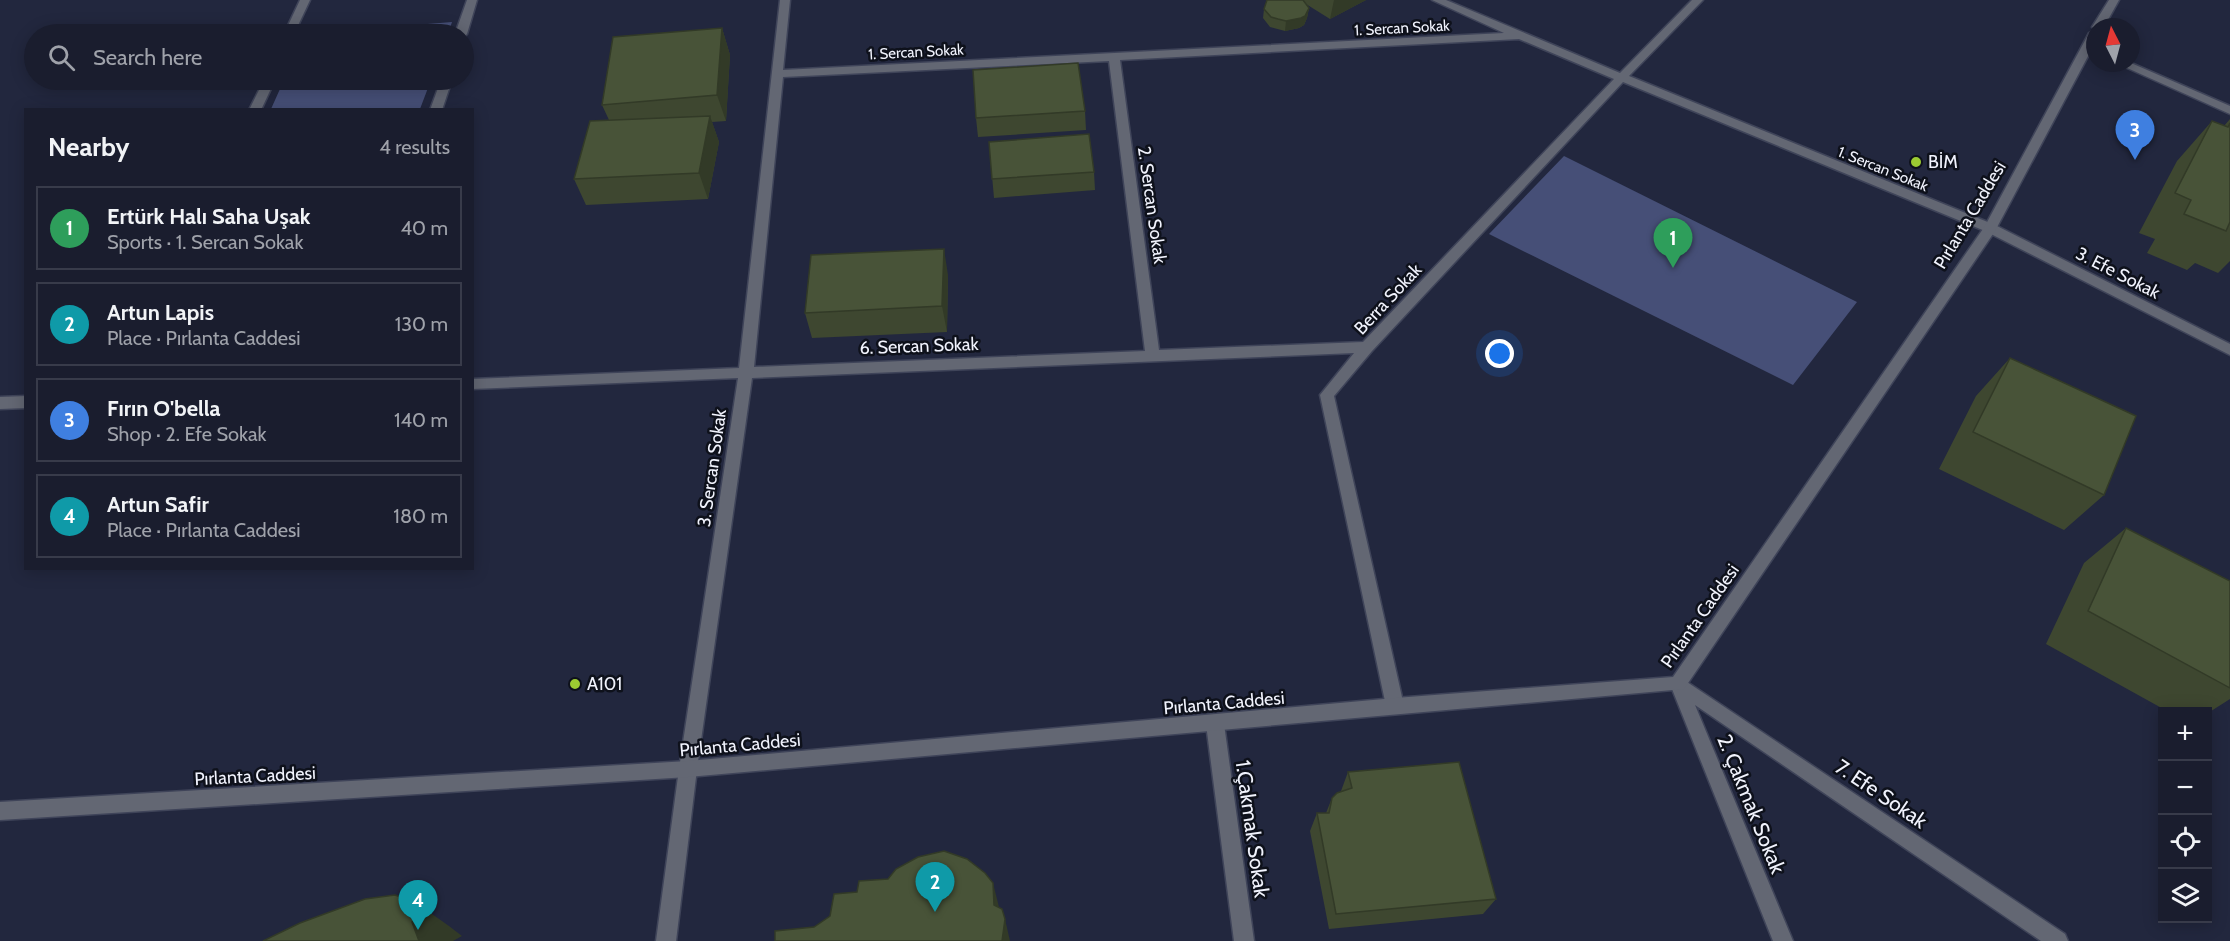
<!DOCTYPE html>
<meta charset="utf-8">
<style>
:root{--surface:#1a1d2e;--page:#272a3a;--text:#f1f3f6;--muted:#9fa2aa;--line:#383b4a;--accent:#8c9099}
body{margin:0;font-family:Cabin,sans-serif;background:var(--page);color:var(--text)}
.controls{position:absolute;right:18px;bottom:18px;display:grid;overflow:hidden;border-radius:0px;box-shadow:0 3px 15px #0003}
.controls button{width:54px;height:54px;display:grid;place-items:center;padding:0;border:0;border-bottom:2px solid var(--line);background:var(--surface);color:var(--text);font:30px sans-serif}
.compass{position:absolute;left:2086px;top:18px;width:54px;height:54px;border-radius:50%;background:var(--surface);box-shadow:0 3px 15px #0003;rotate:354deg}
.you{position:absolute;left:1500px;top:354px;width:21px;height:21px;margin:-15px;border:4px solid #fff;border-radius:50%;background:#1a73e8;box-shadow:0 0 0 9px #1a73e833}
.badge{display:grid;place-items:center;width:39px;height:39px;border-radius:50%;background:var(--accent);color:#fff;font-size:20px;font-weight:700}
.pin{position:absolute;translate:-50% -50px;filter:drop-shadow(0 2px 3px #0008)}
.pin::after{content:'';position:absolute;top:32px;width:21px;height:18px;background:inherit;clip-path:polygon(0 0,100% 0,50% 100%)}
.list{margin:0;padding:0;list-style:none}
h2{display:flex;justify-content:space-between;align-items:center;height:78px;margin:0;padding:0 24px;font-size:26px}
h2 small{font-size:20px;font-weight:400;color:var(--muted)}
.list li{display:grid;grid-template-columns:39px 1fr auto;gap:18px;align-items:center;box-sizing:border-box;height:84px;margin:0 12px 12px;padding:0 12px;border:2px solid var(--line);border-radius:0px}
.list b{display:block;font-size:22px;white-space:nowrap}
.list p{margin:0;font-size:20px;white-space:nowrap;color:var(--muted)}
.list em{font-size:20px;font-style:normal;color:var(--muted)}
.icon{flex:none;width:33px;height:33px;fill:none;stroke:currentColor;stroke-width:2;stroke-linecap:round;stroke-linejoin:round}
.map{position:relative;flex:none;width:2230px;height:941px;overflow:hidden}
.search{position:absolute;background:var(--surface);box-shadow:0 3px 15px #0003;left:24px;top:24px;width:450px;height:66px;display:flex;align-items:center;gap:15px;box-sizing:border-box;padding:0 21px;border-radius:33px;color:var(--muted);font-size:22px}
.panel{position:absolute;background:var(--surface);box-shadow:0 3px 15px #0003;left:24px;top:108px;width:450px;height:462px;border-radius:0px}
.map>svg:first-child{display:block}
.green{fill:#464f77}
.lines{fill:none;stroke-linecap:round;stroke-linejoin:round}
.minor-casing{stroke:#3f4459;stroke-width:3}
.tertiary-casing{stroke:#3f4459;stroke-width:3}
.minor{fill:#636773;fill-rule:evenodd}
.tertiary{fill:#636773;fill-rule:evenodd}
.wall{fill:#3e4730}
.shaded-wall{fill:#323a27}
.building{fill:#485338;stroke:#323a27;stroke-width:1.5}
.poi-dot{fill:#9ccb32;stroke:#0e111b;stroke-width:2}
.labels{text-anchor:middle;stroke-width:5;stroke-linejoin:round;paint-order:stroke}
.far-street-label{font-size:15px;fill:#f1f3fd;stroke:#0e111b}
.poi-label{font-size:18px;fill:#f1f3fd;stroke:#0e111b;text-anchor:start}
.street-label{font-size:18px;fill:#f1f3fd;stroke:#0e111b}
.near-street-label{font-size:21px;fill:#f1f3fd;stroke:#0e111b}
</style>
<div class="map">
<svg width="2230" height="941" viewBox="0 0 2230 941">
<rect width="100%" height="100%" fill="#22273e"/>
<path class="green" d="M452,22L448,34H304Z
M284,80H431L420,109H271Z
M1564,156L1857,302L1793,385L1489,234Z"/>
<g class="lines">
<g class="minor-casing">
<path id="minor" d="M300,0H310L294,34H284Z
M467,0H477L467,34L464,37V34H455Z
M780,0H790L783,70L1504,33L1432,0H1446L1620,73L1692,0H1703L1629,76L1995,225L2230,344V355L1985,231L1623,82L1372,351L1334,396L1404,706L1401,712L1395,714L1389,712L1386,706L1320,395L1354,353L752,378L697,769L676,941H656L679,769L738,378L472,389V379L739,368ZM1519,39L1614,79L1363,342L1159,350L1120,60ZM1109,61L1145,351L754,367L783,77Z
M2116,63H2131L2230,106V114Z
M264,80H275L261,110H249Z
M441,80H452L442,110H430Z
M26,396V408L0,409V397Z
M1678,676L2065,934L2068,941H2041L1695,705L1793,941H1773L1670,684L1672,679Z
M1215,716L1221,718L1224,724L1254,941H1234L1206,724L1209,718Z"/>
</g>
<g class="tertiary-casing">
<path id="tertiary" d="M2109,0H2119L2104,27H2095L2094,29L2092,27Z
M2095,30V43L1995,231L1684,689L688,777L0,820V802L688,761L1395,698L1673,677L1985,226L2089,33Z"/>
</g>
<use href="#minor" class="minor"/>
<use href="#tertiary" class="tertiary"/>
</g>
<path class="wall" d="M1267,0H1366L1330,19L1306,4L1309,8L1307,18L1304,25L1299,28L1285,31L1270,27L1263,18L1264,9Z
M722,28L730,55L726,121L712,122L719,142L708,199L586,205L574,179L609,120L602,105Z
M1085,111L1086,130L978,137L976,118Z
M2230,119V261L2218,273L2195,263L2187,270L2147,253L2155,239L2139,233L2177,161L2212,121L2224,126Z
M989,142L1094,172L1095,190L994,198Z
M948,275L947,332L812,338L805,313Z
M2010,358L2104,495L2064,530L1939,469L1976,396Z
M2126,528L2230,688V699L2208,713V711H2167L2046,644L2084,563Z
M1348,772L1496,899L1483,914L1329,929L1310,831L1317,813H1326L1332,798L1341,791Z"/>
<path class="shaded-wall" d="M1334,0H1366L1330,19Z
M1309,8L1307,18L1304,25L1299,28L1285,31L1286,21Z
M722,28L730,55L726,121L717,95Z
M710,116L719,142L708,199L699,173Z
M944,249L948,275L947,332L942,306Z
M993,883L999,907L994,905Z
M415,902L449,926L462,936L453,941H419L412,922Z
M1005,919L1010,941H1002Z"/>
<path class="building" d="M1267,0H1303L1309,8L1305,16L1301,18L1286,21L1278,19L1271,17L1264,9Z
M722,28L717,95L602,105L613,37Z
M1078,63L1085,111L976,118L973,70Z
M710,116L699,173L574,179L590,121Z
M2212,121L2228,127L2230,123V222L2226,231L2184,214L2191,200L2175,193Z
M1089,134L1094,172L992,179L989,142Z
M944,249L942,306L805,313L811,255Z
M2010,358L2136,416L2104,495L1973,432Z
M2126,528L2230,581V688L2088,611Z
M1459,762L1496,899L1336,914L1317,813H1329L1332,798L1337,793L1352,788L1348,772Z
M944,851L967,859L985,873L993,883L994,905L1002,909L1005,919L1002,941H775V931L814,927L830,916L834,894L857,892L859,881L888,879L896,869L918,857Z
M395,895L415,902L427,913L412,922L419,941H263L300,923L365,899Z"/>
<g class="poi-dot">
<circle cx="1916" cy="162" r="6"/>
<circle cx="575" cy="684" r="6"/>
</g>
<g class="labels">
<g class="far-street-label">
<text transform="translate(1402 28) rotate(-3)" y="5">1. Sercan Sokak</text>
<text transform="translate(916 52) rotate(-3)" y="5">1. Sercan Sokak</text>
<text transform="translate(1883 169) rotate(22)" y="5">1. Sercan Sokak</text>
</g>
<g class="poi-label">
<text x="1928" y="168">BİM</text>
<text x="587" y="690">A101</text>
</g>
<g class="street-label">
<text transform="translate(1152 205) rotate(82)" y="6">2. Sercan Sokak</text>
<text transform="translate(1970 215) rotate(-59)" y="6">Pırlanta Caddesi</text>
<text transform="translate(2118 273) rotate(27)" y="6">3. Efe Sokak</text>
<text transform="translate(1388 299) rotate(-47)" y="6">Berra Sokak</text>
<text transform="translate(919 346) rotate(-2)" y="6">6. Sercan Sokak</text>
<text transform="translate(712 468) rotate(-82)" y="6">3. Sercan Sokak</text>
<text transform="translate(1700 616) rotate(-55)" y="6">Pırlanta Caddesi</text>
<text transform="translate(1224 703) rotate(-5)" y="6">Pırlanta Caddesi</text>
<text transform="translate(740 745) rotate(-5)" y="6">Pırlanta Caddesi</text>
<text transform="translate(255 776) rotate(-3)" y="6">Pırlanta Caddesi</text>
</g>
<g class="near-street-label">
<text transform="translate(1881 794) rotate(34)" y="7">7. Efe Sokak</text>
<text transform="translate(1751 804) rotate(68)" y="7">2. Çakmak Sokak</text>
<text transform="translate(1252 829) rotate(82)" y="7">1.Çakmak Sokak</text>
</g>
</g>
</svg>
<div class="controls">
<button>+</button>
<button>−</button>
<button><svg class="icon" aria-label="locate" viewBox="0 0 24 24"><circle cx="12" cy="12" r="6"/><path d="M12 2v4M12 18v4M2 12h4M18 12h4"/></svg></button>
<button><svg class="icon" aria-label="layers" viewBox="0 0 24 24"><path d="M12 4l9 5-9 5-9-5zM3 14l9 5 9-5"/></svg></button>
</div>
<svg class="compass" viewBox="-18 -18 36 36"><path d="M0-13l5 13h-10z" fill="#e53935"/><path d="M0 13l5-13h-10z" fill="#9fa2aa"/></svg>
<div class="you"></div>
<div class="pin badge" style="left:1673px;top:268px;background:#2e9e5b">1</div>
<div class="pin badge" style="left:935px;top:912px;background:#0f9aa8">2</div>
<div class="pin badge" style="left:2135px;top:160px;background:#3f7fe0">3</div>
<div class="pin badge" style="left:418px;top:930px;background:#0f9aa8">4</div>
<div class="search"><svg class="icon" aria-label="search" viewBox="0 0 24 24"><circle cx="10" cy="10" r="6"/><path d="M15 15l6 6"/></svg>Search here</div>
<section class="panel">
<h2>Nearby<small>4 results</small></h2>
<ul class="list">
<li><span class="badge" style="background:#2e9e5b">1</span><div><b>Ertürk Halı Saha Uşak</b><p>Sports · 1. Sercan Sokak</p></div><em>40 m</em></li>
<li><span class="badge" style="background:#0f9aa8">2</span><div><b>Artun Lapis</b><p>Place · Pırlanta Caddesi</p></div><em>130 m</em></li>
<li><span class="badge" style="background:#3f7fe0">3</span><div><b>Fırın O'bella</b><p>Shop · 2. Efe Sokak</p></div><em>140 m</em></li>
<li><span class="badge" style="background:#0f9aa8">4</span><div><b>Artun Safir</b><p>Place · Pırlanta Caddesi</p></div><em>180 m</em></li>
</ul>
</section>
</div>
